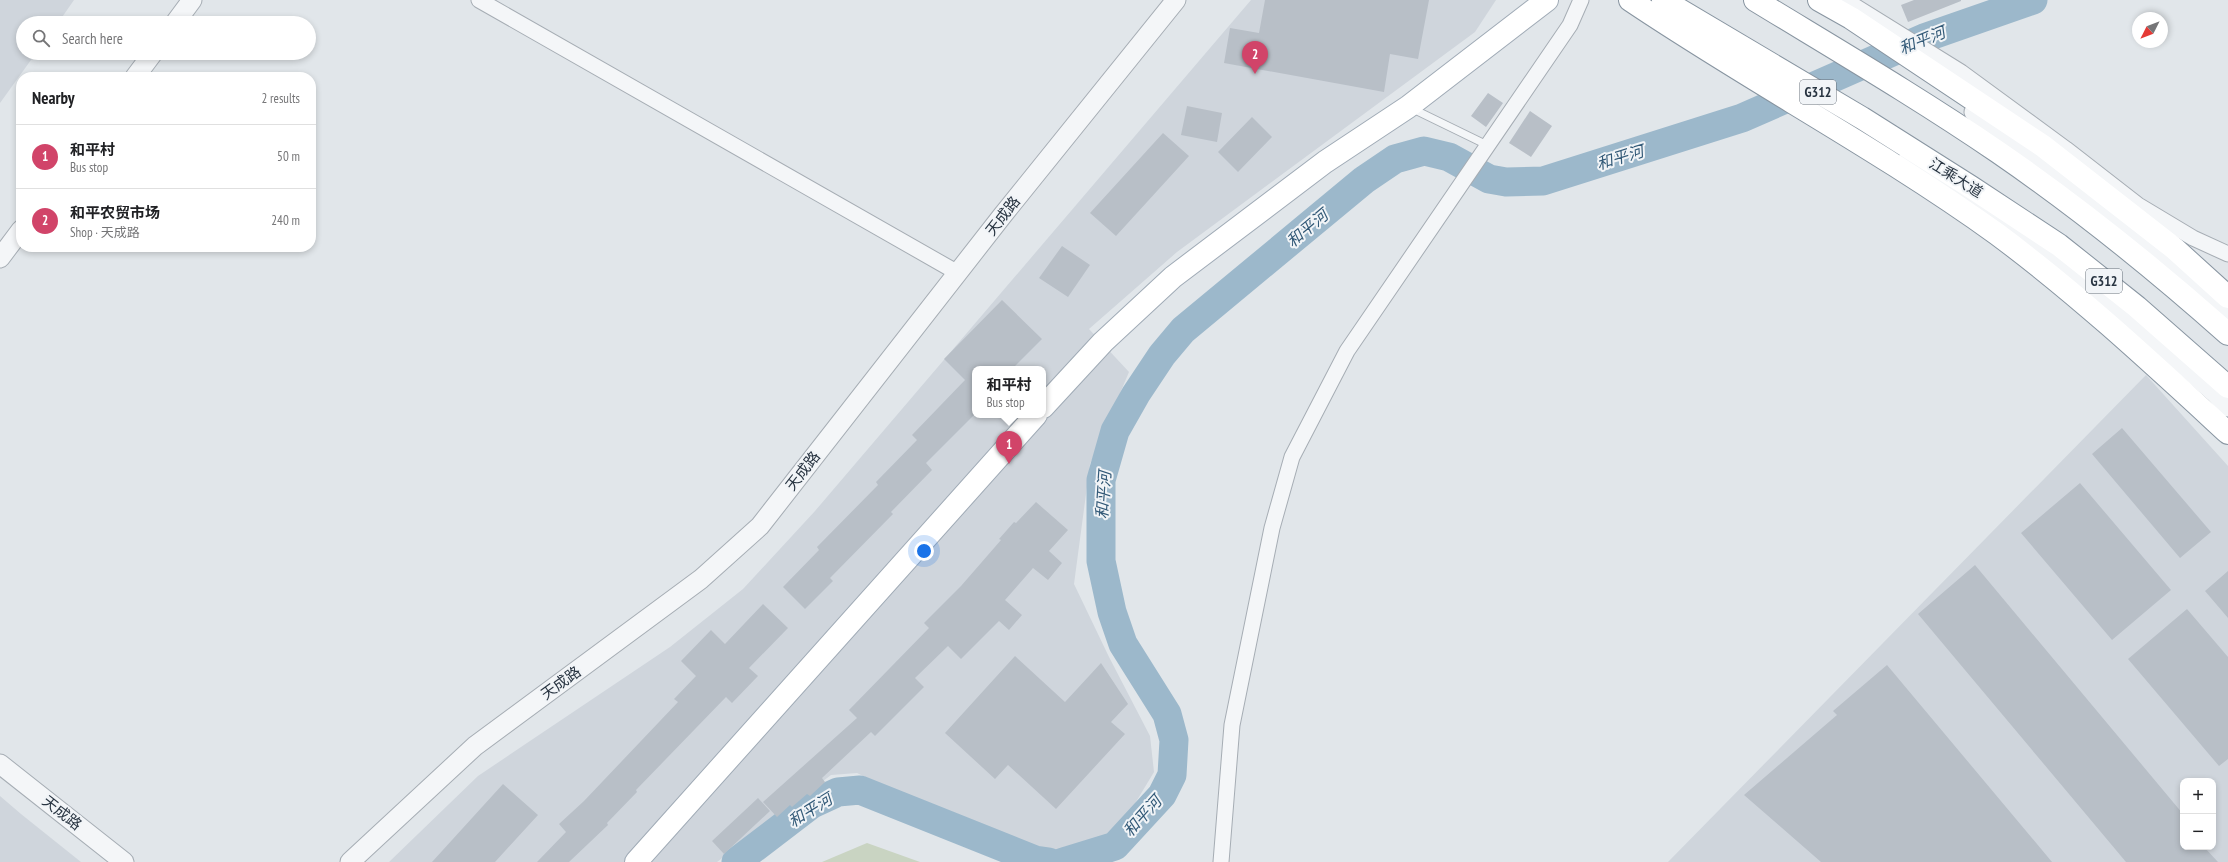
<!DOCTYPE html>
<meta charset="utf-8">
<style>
:root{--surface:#fff;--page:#f6f6f6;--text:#202124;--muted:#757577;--line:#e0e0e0;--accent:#d14469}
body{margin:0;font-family:"PT Sans Narrow","Noto Sans SC",sans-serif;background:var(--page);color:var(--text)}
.controls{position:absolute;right:12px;bottom:12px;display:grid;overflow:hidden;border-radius:8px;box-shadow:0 2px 6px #0003}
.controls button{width:36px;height:36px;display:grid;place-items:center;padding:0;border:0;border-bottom:1px solid var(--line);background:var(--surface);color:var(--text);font:20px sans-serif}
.compass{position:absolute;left:2132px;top:12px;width:36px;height:36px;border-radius:50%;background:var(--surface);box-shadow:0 2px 6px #0003;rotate:228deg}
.you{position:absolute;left:924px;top:551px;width:14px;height:14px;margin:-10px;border:3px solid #fff;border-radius:50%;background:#1a73e8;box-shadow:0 0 0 6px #1a73e833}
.badge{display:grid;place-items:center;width:26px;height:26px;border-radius:50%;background:var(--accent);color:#fff;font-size:13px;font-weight:700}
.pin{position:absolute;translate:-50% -33px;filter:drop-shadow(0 1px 2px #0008)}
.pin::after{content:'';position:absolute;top:21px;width:14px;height:12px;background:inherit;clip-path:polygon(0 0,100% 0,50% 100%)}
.popup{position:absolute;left:972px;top:366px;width:74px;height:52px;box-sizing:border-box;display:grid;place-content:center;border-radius:8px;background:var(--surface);filter:drop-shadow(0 1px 3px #0005);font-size:13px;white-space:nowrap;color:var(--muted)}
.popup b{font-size:15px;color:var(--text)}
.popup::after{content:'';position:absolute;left:50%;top:100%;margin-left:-8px;border:8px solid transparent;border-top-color:var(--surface)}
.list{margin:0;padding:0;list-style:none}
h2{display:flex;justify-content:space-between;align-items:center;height:52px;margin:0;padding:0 16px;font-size:17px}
h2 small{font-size:13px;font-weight:400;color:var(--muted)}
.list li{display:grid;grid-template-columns:26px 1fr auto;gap:12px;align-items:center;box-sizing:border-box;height:64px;padding:0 16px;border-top:1px solid var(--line)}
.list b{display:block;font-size:15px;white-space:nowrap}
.list p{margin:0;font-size:13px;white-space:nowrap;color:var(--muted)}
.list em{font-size:13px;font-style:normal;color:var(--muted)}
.icon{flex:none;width:22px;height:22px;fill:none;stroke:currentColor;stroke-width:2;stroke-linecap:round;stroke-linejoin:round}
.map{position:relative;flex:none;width:2228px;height:862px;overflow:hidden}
.search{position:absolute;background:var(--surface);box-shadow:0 2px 6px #0003;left:16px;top:16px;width:300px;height:44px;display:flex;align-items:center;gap:10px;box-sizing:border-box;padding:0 14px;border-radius:22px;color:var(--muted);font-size:15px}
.panel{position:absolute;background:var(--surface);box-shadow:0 2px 6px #0003;left:16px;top:72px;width:300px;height:180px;border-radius:16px}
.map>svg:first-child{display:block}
.built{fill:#cfd5dc;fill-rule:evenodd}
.green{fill:#c9d4c2}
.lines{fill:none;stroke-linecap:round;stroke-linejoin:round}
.river{stroke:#9cb8cb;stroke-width:29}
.building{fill:#b8bfc7}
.service-casing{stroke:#a6adb4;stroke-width:9}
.minor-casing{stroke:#a6adb4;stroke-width:17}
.tertiary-casing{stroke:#a6adb4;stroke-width:21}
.primary-casing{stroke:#a0abb6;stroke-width:24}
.trunk-casing{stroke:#8895a1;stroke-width:24}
.service{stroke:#f4f6f8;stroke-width:7}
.minor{stroke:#f4f6f8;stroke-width:15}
.tertiary{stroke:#f4f6f8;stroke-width:19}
.primary{stroke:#fff;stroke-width:22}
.trunk{stroke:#fff;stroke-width:22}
.labels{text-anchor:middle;stroke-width:4;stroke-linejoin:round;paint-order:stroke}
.shield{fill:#f1f4f7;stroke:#656e78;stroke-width:1}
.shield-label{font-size:14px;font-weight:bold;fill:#293542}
.street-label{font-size:15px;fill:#293542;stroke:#f1f4f7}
.water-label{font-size:16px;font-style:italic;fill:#325977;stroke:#f1f4f7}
</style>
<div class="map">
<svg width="2228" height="862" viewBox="0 0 2228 862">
<rect width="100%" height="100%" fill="#e1e6ea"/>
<path class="built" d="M0,0H74L58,23H23V53H36L0,103Z
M1251,0H1496L1475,32L1177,252L1089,329L1129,372L1090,464L1074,584L1109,657L1150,736L1154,772L1122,825L1072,854L1015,850L857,773L831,775L717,862H389L478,776L670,647L743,589L815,511ZM975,369H1043V415H975Z
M2146,375L2228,466V862H1668ZM2183,781H2213V847H2183Z
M0,796L21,814L81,862H0Z"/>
<path class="green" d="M867,843L920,862H822Z"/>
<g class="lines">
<path class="river" d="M736,862L812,804L838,792L860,790L1035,860L1049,862
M1063,862L1115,846L1162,795L1172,775L1174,740L1167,714L1123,644L1112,612L1101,561V480L1115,431L1136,394L1162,355L1183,330L1364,180L1395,159L1424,151L1449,157L1489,179L1506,182L1543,181L1742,118L1924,38L2033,0"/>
</g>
<path class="building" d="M1265,0H1429L1418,59L1390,54L1384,92L1224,63L1230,28L1259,33Z
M1914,0H1961V1L1908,22L1901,5Z
M1488,93L1503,103L1486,127L1471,116Z
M1187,106L1222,113L1217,142L1181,135Z
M1530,111L1552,126L1531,157L1509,143Z
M1252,117L1272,137L1238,172L1218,152Z
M1163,133L1189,156L1116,236L1090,213Z
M1062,246L1090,265L1068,297L1039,278Z
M1002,300L1042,339L1012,369H975V414L926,463L932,470L891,512L893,514L830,578L833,581L805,609L783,587L819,550L817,547L878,485L876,482L917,440L912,435L965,380L944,359Z
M2122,428L2211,532L2180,558L2092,454Z
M2080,483L2171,590L2112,640L2021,533Z
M1036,502L1068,530L1049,551L1062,563L1048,580L1033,568L1005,600L1022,615L1009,630L999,621L961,659L948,646L915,678L924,687L875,736L871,732L822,778L825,782L810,796L807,794L792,807L790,805L777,817L763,802L857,718L849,710L929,628L924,623L961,586L1001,540L999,539L1014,522L1016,523Z
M1975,565L2183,814V847H2204L2218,862H2126L1918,614Z
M2228,571V618L2205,591Z
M763,604L788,628L749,668L758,676L732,703L726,697L636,790L637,792L607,823L608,825L569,862H537L566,832L559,824L584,801L678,702L674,699L696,676L681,661L711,630L725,644Z
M2187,609L2228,657V759L2219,766L2128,659Z
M1015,656L1065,702L1101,663L1128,704L1111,722L1125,734L1056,809L1008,765L995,779L945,733Z
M1887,665L2052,862H1821L1744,795L1837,715L1833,711Z
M503,784L538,815L495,862H432Z
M758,798L770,811L724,854L712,841Z"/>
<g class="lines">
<g class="service-casing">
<path id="service" d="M1411,108L1487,145"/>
</g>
<g class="minor-casing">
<path id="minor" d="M479,0L958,273
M1845,0L1961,72L2066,149L2138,205L2193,238L2228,254
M1221,862L1232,725L1272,528L1292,457L1347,351L1570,25L1581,0"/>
</g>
<g class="tertiary-casing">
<path id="tertiary" d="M175,23L192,0
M135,77L153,53
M1974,112L2228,311
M1907,161L1960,194L2100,292L2215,393L2228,407
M0,258L21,230
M0,764L124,862
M350,862L475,746L701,579L760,526L1002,216L1176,0"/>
</g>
<g class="primary-casing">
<path id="primary" d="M1043,407L1103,342L1173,277L1325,162L1408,107L1547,0
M636,862L1036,415"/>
</g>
<g class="trunk-casing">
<path id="trunk" d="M1630,0C1750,81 1879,149 1997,234C2079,295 2153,364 2228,433
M1663,0L1862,118L1971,187L2059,245L2137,307L2228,387
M1755,0C1837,50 1919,98 1998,152C2078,207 2156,270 2228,334
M1819,0L1851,18L2043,146L2175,249L2228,297"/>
</g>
<use href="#service" class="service"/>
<use href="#minor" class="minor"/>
<use href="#tertiary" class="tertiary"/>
<use href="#primary" class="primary"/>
<use href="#trunk" class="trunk"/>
</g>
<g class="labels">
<g class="shield">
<rect x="1800" y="80" width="36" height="24" rx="3"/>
<rect x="2086" y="269" width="36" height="24" rx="3"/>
</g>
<g class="shield-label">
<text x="1818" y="97">G312</text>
<text x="2104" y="286">G312</text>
</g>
<g class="street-label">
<text transform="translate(1956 178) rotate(32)" y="5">江乘大道</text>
<text transform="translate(1003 216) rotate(-52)" y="5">天成路</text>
<text transform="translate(803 471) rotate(-52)" y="5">天成路</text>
<text transform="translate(561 683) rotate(-36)" y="5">天成路</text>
<text transform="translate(62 813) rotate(38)" y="5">天成路</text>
</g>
<g class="water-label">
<text transform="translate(1922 40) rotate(-22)" y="6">和平河</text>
<text transform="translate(1620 157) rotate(-17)" y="6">和平河</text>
<text transform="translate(1307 228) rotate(-40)" y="6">和平河</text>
<text transform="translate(1103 495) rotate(-86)" y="6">和平河</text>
<text transform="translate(810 810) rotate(-32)" y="6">和平河</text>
<text transform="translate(1142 816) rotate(-48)" y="6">和平河</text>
</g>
</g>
</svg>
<div class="controls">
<button>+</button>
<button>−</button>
</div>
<svg class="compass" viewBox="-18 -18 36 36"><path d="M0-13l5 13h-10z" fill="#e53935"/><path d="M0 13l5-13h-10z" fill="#757577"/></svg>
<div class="you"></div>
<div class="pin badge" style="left:1009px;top:464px">1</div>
<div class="popup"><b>和平村</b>Bus stop</div>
<div class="pin badge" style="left:1255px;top:74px">2</div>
<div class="search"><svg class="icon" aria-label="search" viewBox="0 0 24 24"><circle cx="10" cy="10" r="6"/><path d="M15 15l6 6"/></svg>Search here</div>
<section class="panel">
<h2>Nearby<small>2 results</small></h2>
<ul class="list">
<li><span class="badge">1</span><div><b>和平村</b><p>Bus stop</p></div><em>50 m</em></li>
<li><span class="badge">2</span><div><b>和平农贸市场</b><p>Shop · 天成路</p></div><em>240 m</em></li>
</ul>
</section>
</div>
